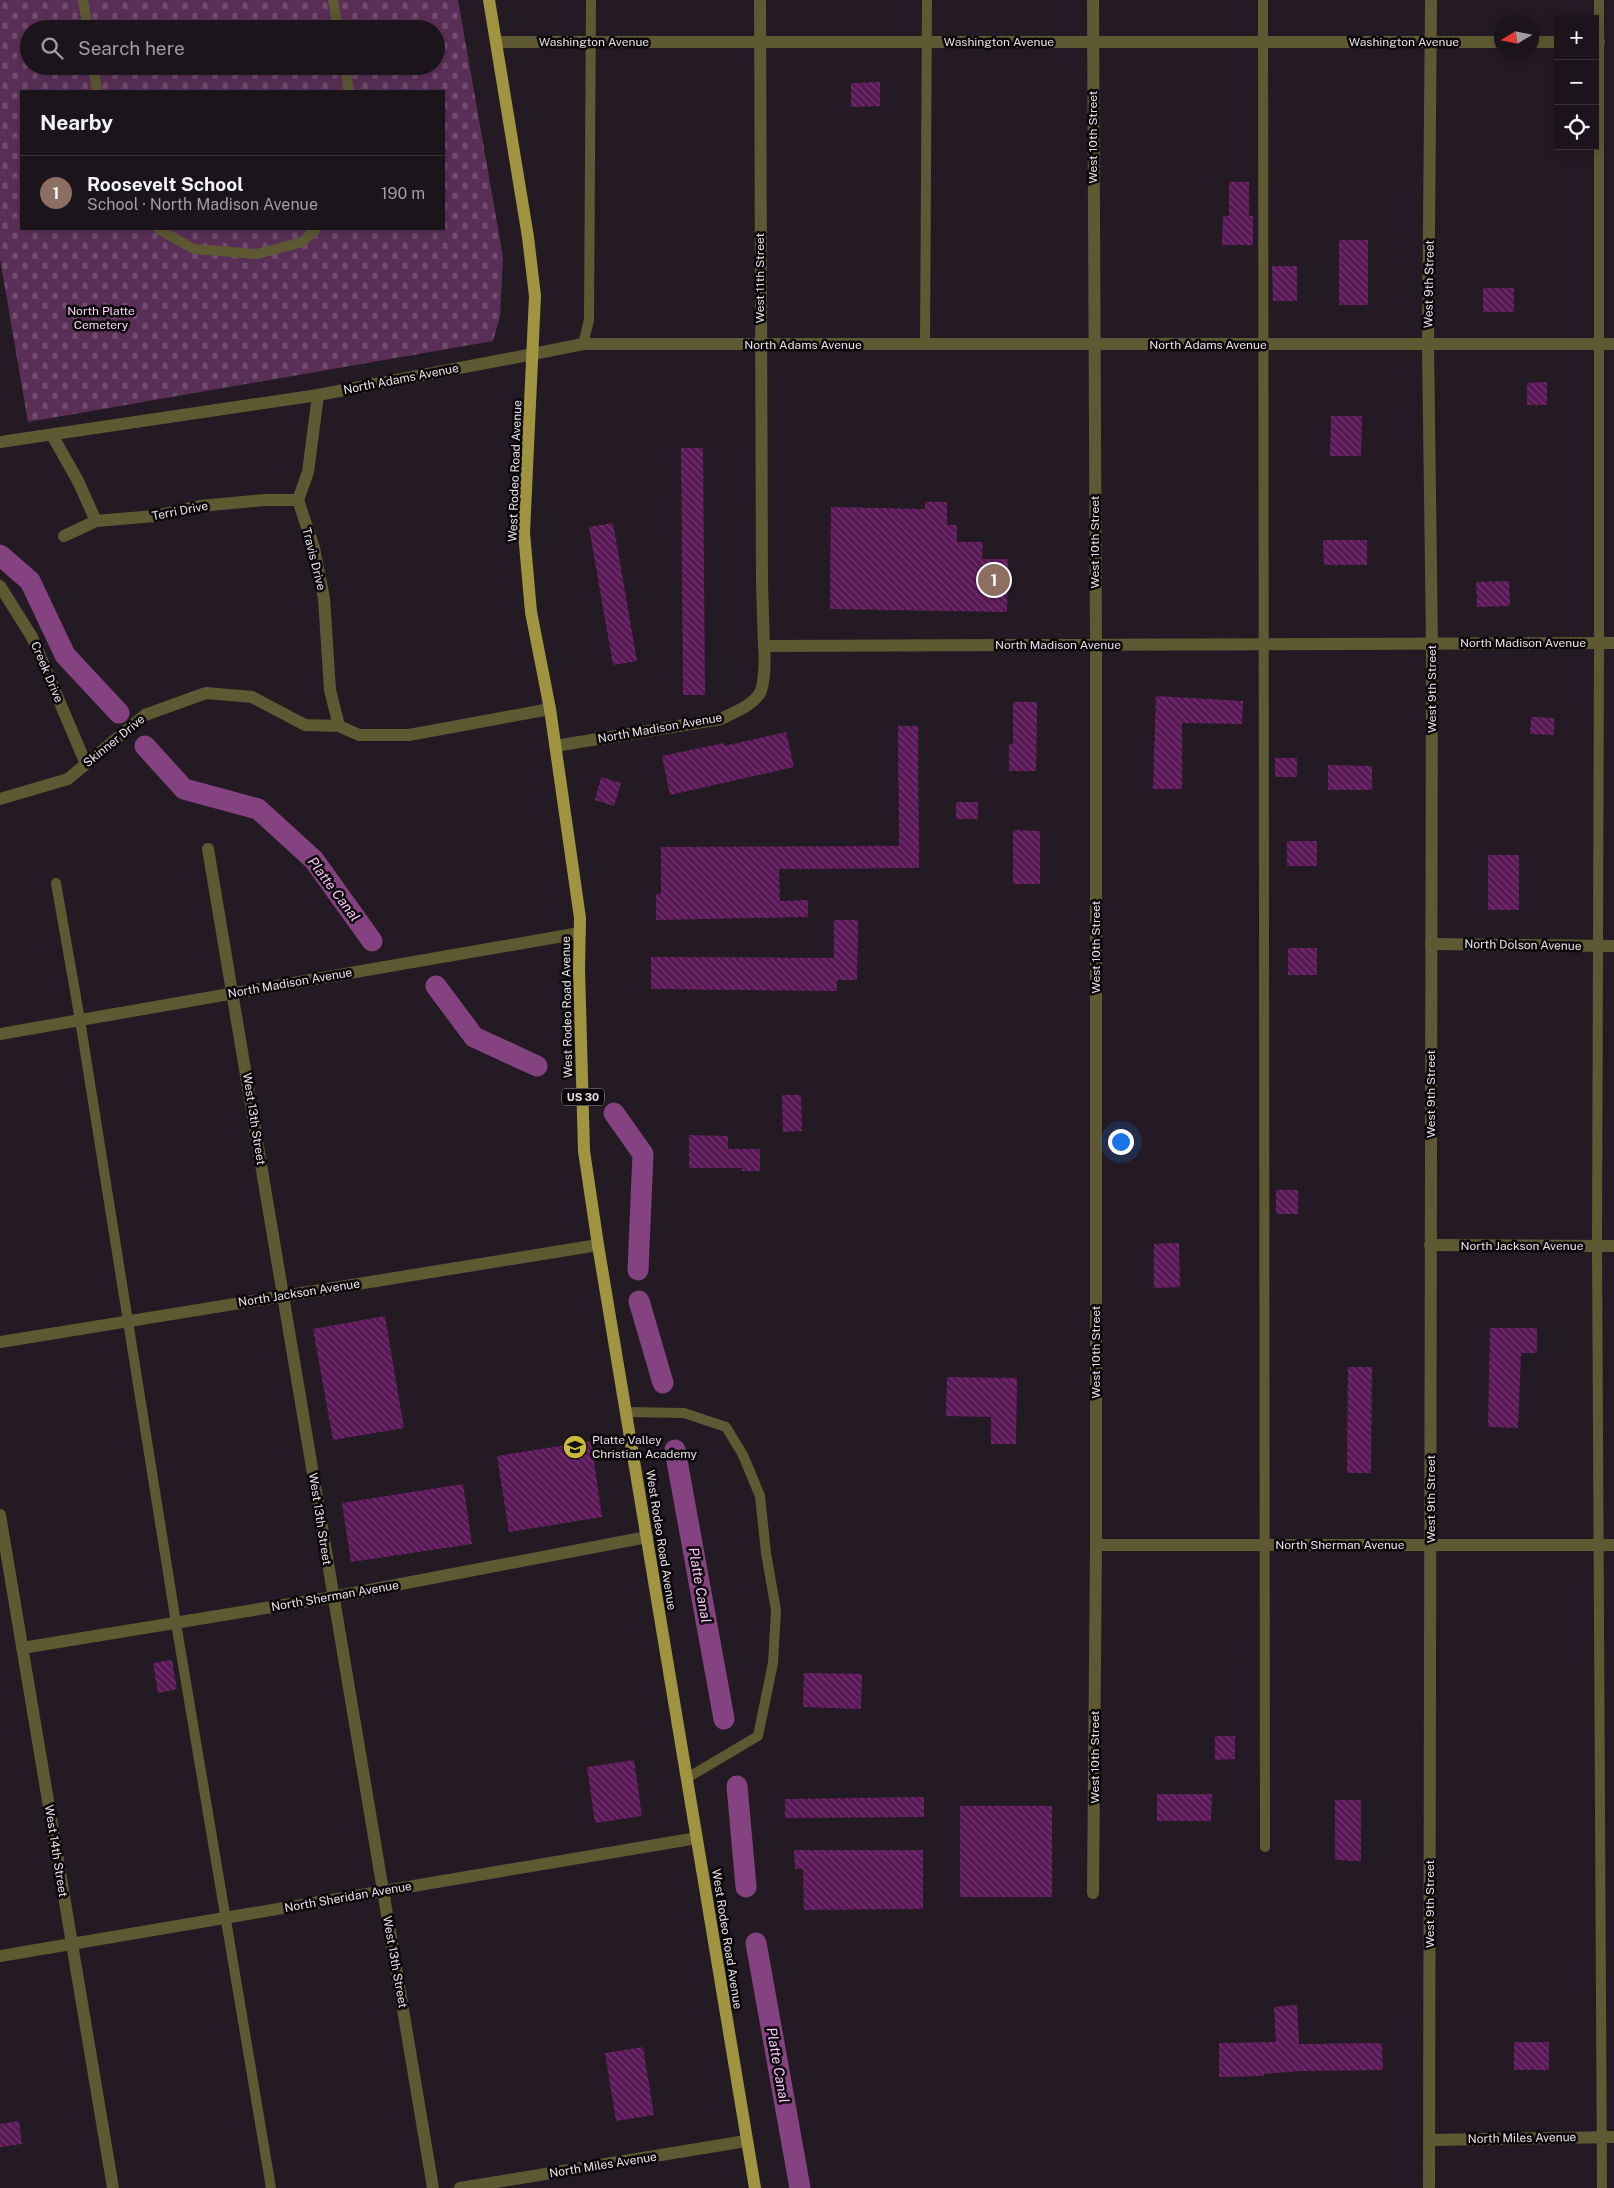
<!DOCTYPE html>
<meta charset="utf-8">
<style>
:root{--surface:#1b141a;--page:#241d23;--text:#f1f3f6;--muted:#a09ea2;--line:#393339;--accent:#cbba39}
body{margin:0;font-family:"Public Sans",sans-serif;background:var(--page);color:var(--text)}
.controls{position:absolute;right:15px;top:15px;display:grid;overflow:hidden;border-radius:0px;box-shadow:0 2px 12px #0003}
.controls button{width:45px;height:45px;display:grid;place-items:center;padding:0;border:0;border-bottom:1px solid var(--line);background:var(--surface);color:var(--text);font:25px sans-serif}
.compass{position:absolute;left:1494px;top:15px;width:45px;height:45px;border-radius:50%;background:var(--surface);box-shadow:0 2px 12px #0003;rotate:260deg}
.you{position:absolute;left:1120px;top:1141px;width:18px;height:18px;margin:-12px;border:4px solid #fff;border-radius:50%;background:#1a73e8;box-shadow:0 0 0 8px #1a73e833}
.badge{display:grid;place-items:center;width:32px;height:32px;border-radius:50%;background:var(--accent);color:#fff;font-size:16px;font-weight:700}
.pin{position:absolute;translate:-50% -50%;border:2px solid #fff;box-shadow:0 1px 5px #0006}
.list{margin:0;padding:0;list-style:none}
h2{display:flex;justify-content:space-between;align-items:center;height:65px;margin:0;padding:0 20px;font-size:21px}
h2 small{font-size:16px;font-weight:400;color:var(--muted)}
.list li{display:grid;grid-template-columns:32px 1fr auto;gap:15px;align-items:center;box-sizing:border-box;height:75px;padding:0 20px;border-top:1px solid var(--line)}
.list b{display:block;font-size:19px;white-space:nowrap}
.list p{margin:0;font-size:16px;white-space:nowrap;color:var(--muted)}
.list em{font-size:16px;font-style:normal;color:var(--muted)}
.icon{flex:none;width:28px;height:28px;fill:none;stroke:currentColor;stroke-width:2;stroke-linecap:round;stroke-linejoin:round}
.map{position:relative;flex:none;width:1614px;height:2188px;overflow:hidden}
.search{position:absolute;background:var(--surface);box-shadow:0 2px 12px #0003;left:20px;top:20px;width:425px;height:55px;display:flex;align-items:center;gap:12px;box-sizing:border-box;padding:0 18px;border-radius:28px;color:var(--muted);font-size:19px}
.panel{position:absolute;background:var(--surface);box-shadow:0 2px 12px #0003;left:20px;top:90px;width:425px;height:140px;border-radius:0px}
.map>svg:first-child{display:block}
.cemetery{fill:url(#cemetery-stones);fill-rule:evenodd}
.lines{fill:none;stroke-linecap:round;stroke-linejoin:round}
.canal{stroke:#854281;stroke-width:21}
.building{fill:url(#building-back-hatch)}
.service{stroke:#5e5933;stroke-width:10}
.minor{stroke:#5e5933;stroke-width:12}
.tertiary{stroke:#5e5933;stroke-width:12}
.primary{stroke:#a09440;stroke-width:12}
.labels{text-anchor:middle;stroke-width:5;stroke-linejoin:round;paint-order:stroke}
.shield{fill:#0a070a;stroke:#a59fa4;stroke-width:1}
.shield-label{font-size:11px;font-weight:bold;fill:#e7e0e6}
.street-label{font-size:12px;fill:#e7e0e6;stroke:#0a070a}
.park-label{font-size:12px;fill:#fbd4f7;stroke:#0a070a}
.poi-label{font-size:12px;fill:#e7e0e6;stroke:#0a070a;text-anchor:start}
.water-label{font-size:14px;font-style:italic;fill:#fcc3f7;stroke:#0a070a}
</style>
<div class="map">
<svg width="1614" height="2188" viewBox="0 0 1614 2188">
<defs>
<pattern id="cemetery-stones" width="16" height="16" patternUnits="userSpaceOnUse" patternTransform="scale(1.25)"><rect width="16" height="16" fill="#5a2f57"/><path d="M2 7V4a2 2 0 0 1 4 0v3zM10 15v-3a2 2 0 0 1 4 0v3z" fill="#724d6f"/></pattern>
<pattern id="building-back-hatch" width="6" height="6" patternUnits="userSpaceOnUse" patternTransform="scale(1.25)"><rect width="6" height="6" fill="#5a1857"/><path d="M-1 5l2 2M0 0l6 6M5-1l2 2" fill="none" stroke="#72396f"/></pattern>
</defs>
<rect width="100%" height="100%" fill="#241a23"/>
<path class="cemetery" d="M0,0H458L503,257L500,316L493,341L28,422L0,259ZM29,29H436V66H29ZM21,91H444V229H21Z"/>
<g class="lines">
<path class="canal" d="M0,555L30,581L65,655L119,713
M145,746L184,789L258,809L314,860L372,941
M436,986L474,1037L537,1066
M614,1113L643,1154L638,1270
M639,1301L663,1383
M675,1450L724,1719
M737,1786L746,1887
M756,1943L800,2188"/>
</g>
<path class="building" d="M880,82V106L851,107V83Z
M1229,182H1249V216H1253V245H1222L1223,216H1229Z
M1339,240H1368V305H1339Z
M1272,266H1297V301H1273Z
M1483,288H1514V312H1483Z
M1547,382V405H1527V383Z
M1331,416H1362L1361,456H1330Z
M681,448H703L705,695H683Z
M925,502H947V525H957V542H983L982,559H1008L1007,612L830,609L831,507L925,509Z
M613,523L637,661L613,665L589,527Z
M1323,540H1367V565H1324Z
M1509,581L1510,606L1477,607L1476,582Z
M1156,696L1243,701L1242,724L1182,723V789H1153Z
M1013,702H1037L1036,771H1009V744H1013Z
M1531,717L1554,718V735L1530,734Z
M898,726H918L919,868L779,869L780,901L808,900V917L656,920V894H661V847L899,846Z
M786,732L794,767L670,795L662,756L724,743V746Z
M1275,758H1297V777H1275Z
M1328,765L1372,766V790H1328Z
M601,777L621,783L614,806L595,800Z
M956,802H978V819H956Z
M1013,830L1040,831V884H1013Z
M1287,841H1317V866H1287Z
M1488,855H1519V910H1488Z
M834,920H858L857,980H837V991L651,989V957L834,958Z
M1288,948H1317V975H1288Z
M782,1095H801L802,1131L783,1132Z
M689,1135L728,1136V1149H760V1171H742V1168H689Z
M1276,1190H1298V1214H1276Z
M1179,1243L1180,1287L1154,1288V1244Z
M385,1316L404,1428L333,1440L313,1329Z
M1490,1328H1537V1353H1521L1518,1428L1488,1427Z
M1348,1367H1372L1371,1473H1347Z
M947,1377L1017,1378L1016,1444H991V1417L946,1416Z
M591,1441L602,1517L509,1532L497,1456Z
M463,1484L472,1544L351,1562L342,1503Z
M172,1660L177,1689L158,1693L153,1663Z
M804,1673L862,1674L861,1709L803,1707Z
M1215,1736H1235V1759L1215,1760Z
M634,1760L642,1816L595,1823L587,1767Z
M1157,1794H1212L1211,1821H1157Z
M924,1797V1817L785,1818V1799Z
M1335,1800H1361V1861L1335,1860Z
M960,1806H1052V1897H960Z
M794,1850H923V1909L804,1910L803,1869H795Z
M1297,2005L1299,2044L1382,2043L1383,2070L1300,2071L1264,2074V2076L1219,2077V2043L1276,2042L1274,2007Z
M1514,2042H1549V2070H1514Z
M643,2047L654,2115L616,2121L605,2053Z
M19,2121L22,2144L0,2147V2124Z"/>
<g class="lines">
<path class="service" d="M83,0L88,29
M333,0L338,29
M1263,0L1265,1847
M1599,0V643L1597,1246L1602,2188
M93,66L97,91
M345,66L349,91
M158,229L194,249L257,254L302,242L316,229
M583,344L589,320L591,0
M925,345L927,0
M56,883L80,1020L176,1623L271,2188
M626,1412L684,1413L726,1427L743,1455L760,1496L766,1553L776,1610L773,1663L758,1736L687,1778"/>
<path class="minor" d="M760,0L762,585L764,646
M1093,0L1096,645V1545L1093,1893
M496,42H1502
M1532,42H1558
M1595,42H1599
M533,354L583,344H1614
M318,395L308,472L298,500L314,548L324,598L330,690L339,726
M52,435L78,481L96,521
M64,536L96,521L155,516L200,506L265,500H298
M0,586L32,637L86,764
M555,746L721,719C734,712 752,706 760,693C765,683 765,657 764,646L1614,643
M0,799L68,779L145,715L206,693L252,697L305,725L339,726L359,735H409L550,709
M208,849L433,2188
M1431,944L1614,946
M0,1034L580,933
M1430,1245L1614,1246
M0,1342L598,1245
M0,1515L113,2188
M1096,1545H1614
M22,1648L333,1597L647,1537
M1430,2140L1614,2137
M460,2188L746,2141"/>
<path class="tertiary" d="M0,442L318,395L533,354
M0,1956L697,1838
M1429,2188L1432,644L1428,345L1431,0"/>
<path class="primary" d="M489,0L528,237L535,296L524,533L531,612L550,709L580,918L579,969L584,1151L598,1245L755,2188"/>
</g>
<defs>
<g id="school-disc" transform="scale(1.25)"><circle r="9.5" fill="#cbba39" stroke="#0a070a"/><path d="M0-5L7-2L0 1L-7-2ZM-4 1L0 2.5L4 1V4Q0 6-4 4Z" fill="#111"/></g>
</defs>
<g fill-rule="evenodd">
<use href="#school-disc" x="575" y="1447"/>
</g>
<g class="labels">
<rect class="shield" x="562" y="1088.5" width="42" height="17" rx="4"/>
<g class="shield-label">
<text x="583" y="1101">US 30</text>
</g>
<g class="street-label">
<text x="594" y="46">Washington Avenue</text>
<text x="999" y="46">Washington Avenue</text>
<text x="1404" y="46">Washington Avenue</text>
<text transform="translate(1093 137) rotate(-90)" y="4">West 10th Street</text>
<text transform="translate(760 278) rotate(-90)" y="4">West 11th Street</text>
<text transform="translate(1429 284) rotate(-89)" y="4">West 9th Street</text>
<text x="803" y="349">North Adams Avenue</text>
<text x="1208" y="349">North Adams Avenue</text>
<text transform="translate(401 379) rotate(-11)" y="4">North Adams Avenue</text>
<text transform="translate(515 471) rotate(-88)" y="4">West Rodeo Road Avenue</text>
<text transform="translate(180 511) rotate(-11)" y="4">Terri Drive</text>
<text transform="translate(1095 542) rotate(-90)" y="4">West 10th Street</text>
<text transform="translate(314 559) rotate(76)" y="4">Travis Drive</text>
<text x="1523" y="647">North Madison Avenue</text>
<text x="1058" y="649">North Madison Avenue</text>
<text transform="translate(47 672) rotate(67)" y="4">Creek Drive</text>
<text transform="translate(1432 689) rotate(-90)" y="4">West 9th Street</text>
<text transform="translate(660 728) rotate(-10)" y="4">North Madison Avenue</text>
<text transform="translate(114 741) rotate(-39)" y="4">Skinner Drive</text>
<text transform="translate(1523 945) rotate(1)" y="4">North Dolson Avenue</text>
<text transform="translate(1096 947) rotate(-90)" y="4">West 10th Street</text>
<text transform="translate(290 983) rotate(-10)" y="4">North Madison Avenue</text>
<text transform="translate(567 1007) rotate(-91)" y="4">West Rodeo Road Avenue</text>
<text transform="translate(1431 1094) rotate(-90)" y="4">West 9th Street</text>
<text transform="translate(254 1119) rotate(81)" y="4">West 13th Street</text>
<text x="1522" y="1250">North Jackson Avenue</text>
<text transform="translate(299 1293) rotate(-9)" y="4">North Jackson Avenue</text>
<text transform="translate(1096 1352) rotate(-90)" y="4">West 10th Street</text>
<text transform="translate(1431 1499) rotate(-90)" y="4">West 9th Street</text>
<text transform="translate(320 1519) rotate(81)" y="4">West 13th Street</text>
<text transform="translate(661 1540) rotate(81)" y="4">West Rodeo Road Avenue</text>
<text x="1340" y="1549">North Sherman Avenue</text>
<text transform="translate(335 1596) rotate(-10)" y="4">North Sherman Avenue</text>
<text transform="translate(1095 1757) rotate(-90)" y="4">West 10th Street</text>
<text transform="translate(56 1851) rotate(81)" y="4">West 14th Street</text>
<text transform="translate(348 1897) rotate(-10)" y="4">North Sheridan Avenue</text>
<text transform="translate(1430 1904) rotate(-90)" y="4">West 9th Street</text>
<text transform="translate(727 1939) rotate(81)" y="4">West Rodeo Road Avenue</text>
<text transform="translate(395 1962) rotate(80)" y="4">West 13th Street</text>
<text transform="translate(1522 2138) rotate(-1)" y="4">North Miles Avenue</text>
<text transform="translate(603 2165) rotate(-9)" y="4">North Miles Avenue</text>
</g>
<g class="park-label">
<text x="101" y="315">North Platte<tspan x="101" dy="14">Cemetery</tspan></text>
</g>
<g class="poi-label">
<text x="592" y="1444">Platte Valley<tspan x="592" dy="14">Christian Academy</tspan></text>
</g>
<g class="water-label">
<text transform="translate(334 889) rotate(53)" y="5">Platte Canal</text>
<text transform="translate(700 1585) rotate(80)" y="5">Platte Canal</text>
<text transform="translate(778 2065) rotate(80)" y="5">Platte Canal</text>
</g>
</g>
</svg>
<div class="controls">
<button>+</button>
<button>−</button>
<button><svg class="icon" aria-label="locate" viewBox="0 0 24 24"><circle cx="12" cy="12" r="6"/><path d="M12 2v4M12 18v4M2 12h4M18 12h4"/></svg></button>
</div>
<svg class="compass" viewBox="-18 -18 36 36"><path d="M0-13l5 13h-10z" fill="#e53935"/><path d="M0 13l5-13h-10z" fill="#a09ea2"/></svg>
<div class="you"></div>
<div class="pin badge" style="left:994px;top:580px;background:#8d6e63">1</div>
<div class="search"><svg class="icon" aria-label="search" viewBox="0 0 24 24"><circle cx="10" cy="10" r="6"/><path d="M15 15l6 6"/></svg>Search here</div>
<section class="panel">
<h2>Nearby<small></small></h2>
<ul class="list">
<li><span class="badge" style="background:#8d6e63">1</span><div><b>Roosevelt School</b><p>School · North Madison Avenue</p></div><em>190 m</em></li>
</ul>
</section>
</div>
